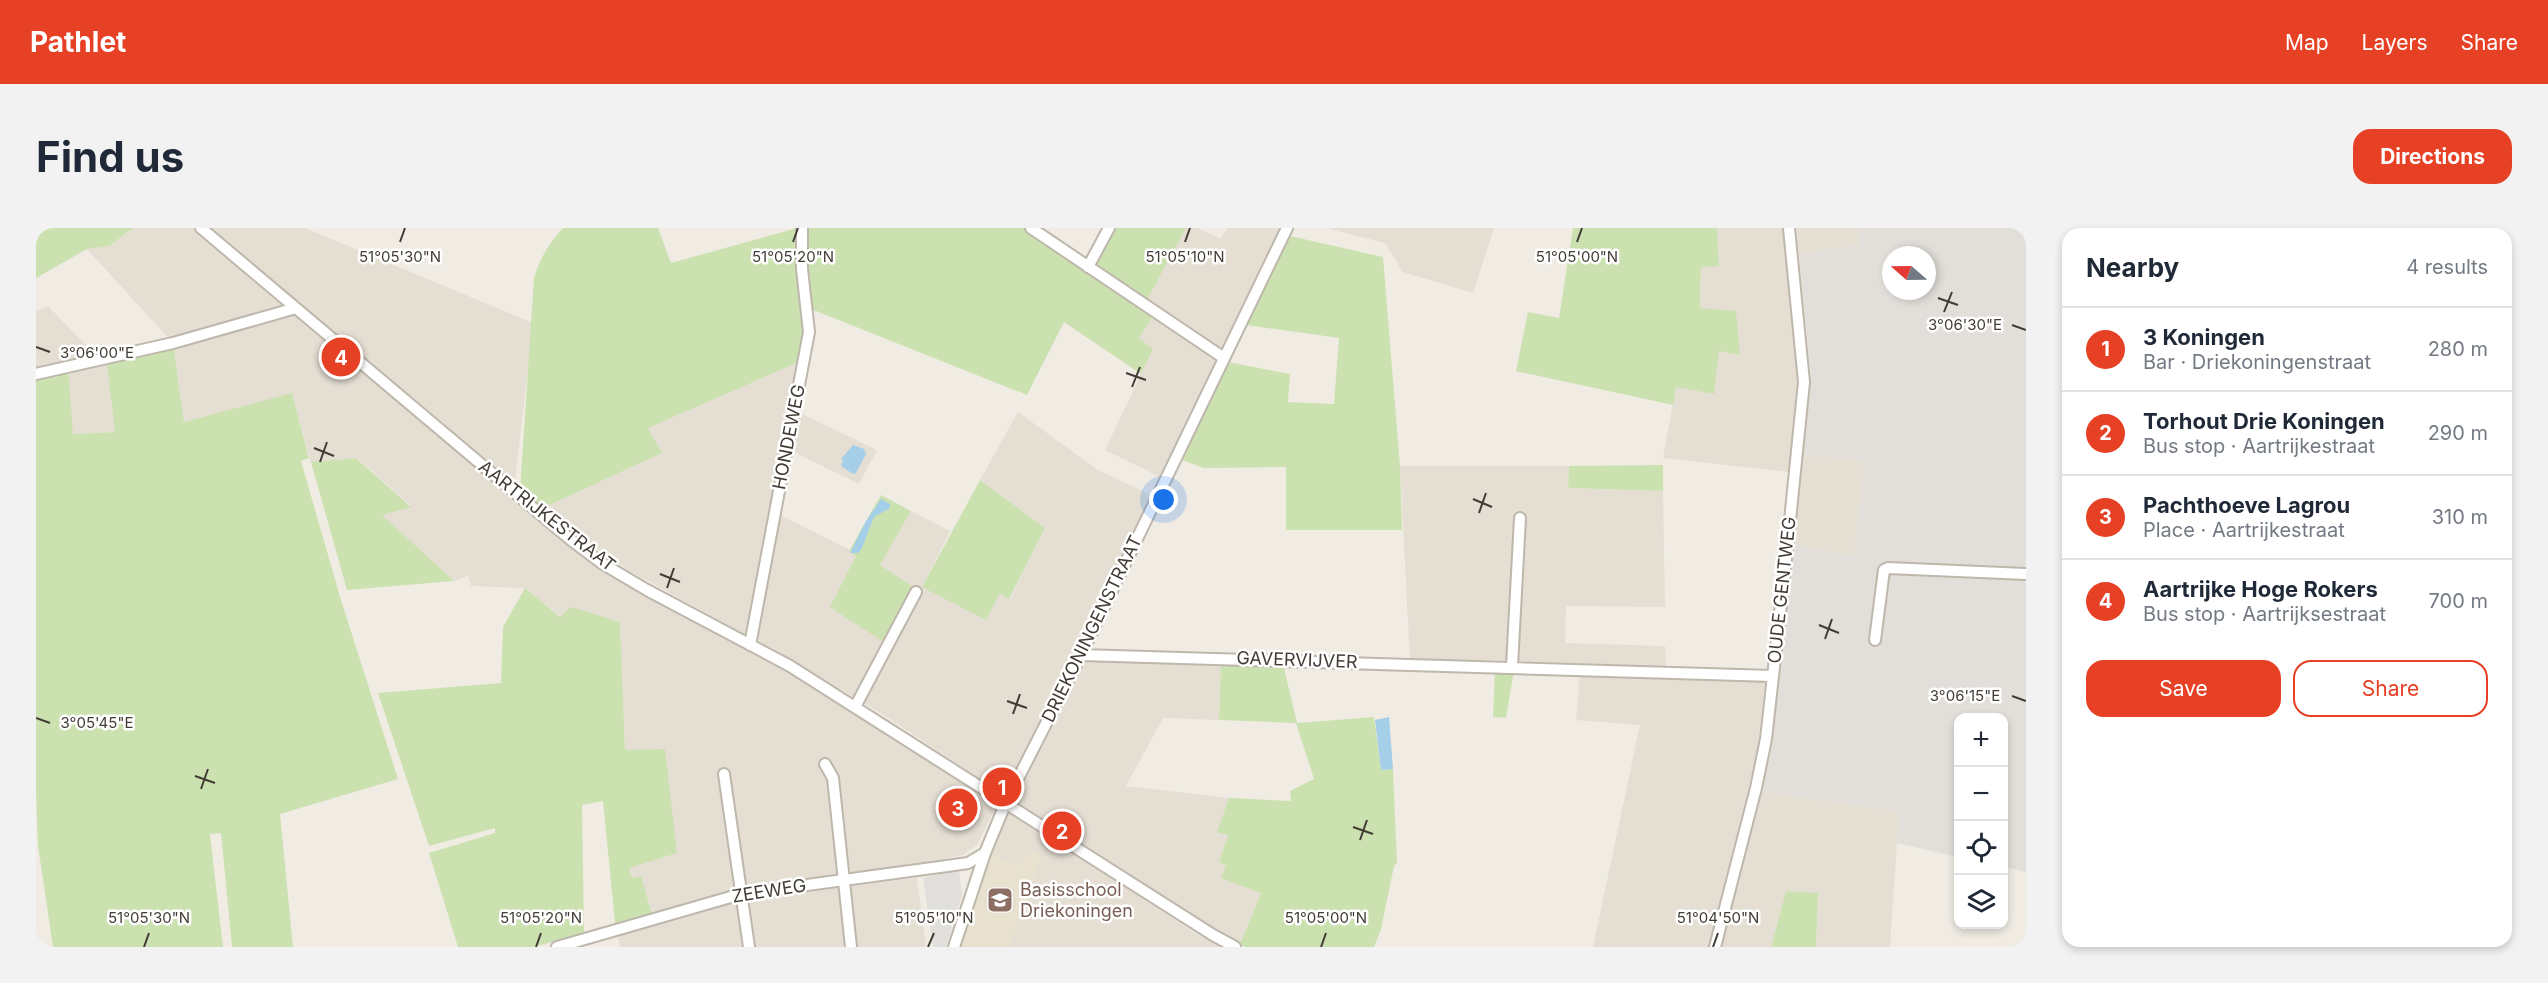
<!DOCTYPE html>
<meta charset="utf-8">
<style>
:root{--surface:#fff;--page:#f2f2f3;--text:#1f2937;--muted:#747a83;--line:#e0e1e3;--accent:#e64025}
body{margin:0;font-family:Inter,sans-serif;background:var(--page);color:var(--text)}
.controls{position:absolute;right:18px;bottom:18px;display:grid;overflow:hidden;border-radius:12px;box-shadow:0 3px 9px #0003}
.controls button{width:54px;height:54px;display:grid;place-items:center;padding:0;border:0;border-bottom:2px solid var(--line);background:var(--surface);color:var(--text);font:30px sans-serif}
.compass{position:absolute;left:1846px;top:18px;width:54px;height:54px;border-radius:50%;background:var(--surface);box-shadow:0 3px 9px #0003;rotate:290deg}
.you{position:absolute;left:1128px;top:272px;width:21px;height:21px;margin:-15px;border:4px solid #fff;border-radius:50%;background:#1a73e8;box-shadow:0 0 0 9px #1a73e833}
.badge{display:grid;place-items:center;width:39px;height:39px;border-radius:50%;background:var(--accent);color:#fff;font-size:20px;font-weight:700}
.pin{position:absolute;translate:-50% -50%;border:3px solid #fff;box-shadow:0 2px 6px #0006}
.list{margin:0;padding:0;list-style:none}
h2{display:flex;justify-content:space-between;align-items:center;height:78px;margin:0;padding:0 24px;font-size:26px}
h2 small{font-size:20px;font-weight:400;color:var(--muted)}
.list li{display:grid;grid-template-columns:39px 1fr auto;gap:18px;align-items:center;box-sizing:border-box;height:84px;padding:0 24px;border-top:2px solid var(--line)}
.list b{display:block;font-size:22px;white-space:nowrap}
.list p{margin:0;font-size:20px;white-space:nowrap;color:var(--muted)}
.list em{font-size:20px;font-style:normal;color:var(--muted)}
.actions{display:flex;gap:12px;padding:18px 24px}
.actions a{flex:1;padding:14px 0;border:2px solid var(--accent);border-radius:18px;text-align:center;font-size:21px;color:var(--accent)}
.actions .main{background:var(--accent);color:#fff}
.icon{flex:none;width:33px;height:33px;fill:none;stroke:currentColor;stroke-width:2;stroke-linecap:round;stroke-linejoin:round}
.map{position:relative;flex:none;width:1990px;height:719px;overflow:hidden;border-radius:18px}
header{display:flex;align-items:center;gap:36px;box-sizing:border-box;height:84px;padding:0 30px;background:var(--accent);color:#fff}
header strong{font-size:28px}
nav{display:flex;gap:33px;margin-inline-start:auto;font-size:21px}
.intro{display:flex;align-items:center;justify-content:space-between;box-sizing:border-box;height:144px;padding:0 36px}
h1{margin:0;font-size:42px}
.button{padding:15px 27px;border-radius:18px;background:var(--accent);color:#fff;font-size:21px;font-weight:700}
main{display:flex;gap:36px;padding:0 36px}
aside{flex:1;background:var(--surface);border-radius:18px;box-shadow:0 3px 9px #0003}
.map>svg:first-child{display:block}
.residential{fill:#e4ded3}
.industrial{fill:#e2ded9;fill-rule:evenodd}
.education{fill:#e8e1cf}
.green{fill:#cce1b0}
.parking{fill:#e1dfdc}
.water{fill:#a5cee9}
.lines{fill:none;stroke-linecap:round;stroke-linejoin:round}
.minor-casing{stroke:#beb7ab;stroke-width:14}
.minor{stroke:#fff;stroke-width:10}
.ticks{fill:none;stroke:#423c35;stroke-width:2}
.labels{text-anchor:middle;stroke-width:5;stroke-linejoin:round;paint-order:stroke}
.street-label{font-size:18px;fill:#423c35;stroke:#fff}
.education-label{font-size:18px;fill:#785e54;stroke:#fff;text-anchor:start}
.ticks-label{font-size:15px;text-anchor:middle;fill:#423c35;stroke:#fff;stroke-width:5;stroke-linejoin:round;paint-order:stroke}
</style>
<header>
<strong>Pathlet</strong>
<nav><a>Map</a><a>Layers</a><a>Share</a></nav>
</header>
<div class="intro"><h1>Find us</h1><a class="button">Directions</a></div>
<main>
<div class="map">
<svg width="1990" height="719" viewBox="0 0 1990 719">
<rect width="100%" height="100%" fill="#f0ece4"/>
<path class="residential" d="M97,0H269L497,95L478,264L535,312L714,417L713,423L750,442L961,577L941,617L927,627L898,633L696,662L616,686L605,649L596,650L593,639L641,624L589,522L584,394L525,389L489,360L435,358L432,348L418,353L345,287L375,278L321,230L275,234L256,166L148,194L137,115L51,21L73,18Z
M1150,0H1161L1185,11L1191,0H1245L1185,123L1111,72Z
M1290,0H1458L1437,65L1367,44L1349,15Z
M1681,0H1747L1762,148L1753,244L1627,230L1640,159L1683,123L1704,126L1664,80L1665,38L1683,37Z
M1760,0H1823L1824,17L1763,26Z
M12,78L63,131L70,130L79,204L36,206L32,139L0,146V83Z
M1119,85L1184,131L1126,250L1069,222L1117,121L1103,110Z
M765,133L710,407L590,341L532,301L507,280L626,225L611,200Z
M762,184L841,222L823,256L754,222Z
M982,184L1062,242L1117,268L970,568L851,489L718,410L742,286L844,337L875,283L914,303L886,359L964,365L974,371L1009,300L944,252Z
M1767,227L1829,232L1818,328L1757,317Z
M1364,238H1533L1532,260L1627,263L1629,379L1530,378L1529,415L1629,418L1630,440L1458,432H1374Z
M1047,431L1185,433L1183,492L1127,490L1090,558L1193,570L1182,604L1192,607L1183,634L1225,665L1204,716L1114,661L975,570Z
M1544,446L1729,452L1722,521L1673,719H1557L1604,497L1540,492Z
M1726,564L1863,583L1854,719H1780L1782,666L1750,663L1735,719H1685Z
M970,581L1160,706L1185,719H923Z
M881,650L890,719H584L581,706L699,673Z"/>
<path class="industrial" d="M1823,0H1990V644L1968,639V490H1922V629L1861,615L1863,583L1726,564L1736,519L1757,317L1818,328L1829,233L1767,227L1775,149L1763,26L1824,17ZM1855,27H1891V63H1855Z"/>
<path class="education" d="M991,621L1006,627L973,719L925,718L955,626L985,637Z"/>
<path class="green" d="M0,0H97L73,18L51,21L0,50Z
M622,0L635,35L761,0L770,100L765,133L612,200L626,225L507,280L484,262L498,50C504,30 513,15 527,0Z
M769,0H989L1119,85L1103,110L1117,121L1105,146L1028,94L991,167L775,81L770,54Z
M1076,0H1150L1111,72L1056,36Z
M1537,0H1681L1683,38L1665,39L1664,80L1700,83L1704,127L1683,123L1678,166L1640,159L1637,177L1480,143L1492,84L1523,90Z
M1254,8L1347,29L1364,238L1366,302H1250V239L1168,240L1143,231L1192,134L1254,146L1252,174L1298,176L1303,110L1210,97Z
M137,115L148,194L256,165L273,230L265,233L305,372L362,551L244,586L257,719H196L185,605L174,606L187,719H17L2,618L0,564V146L32,139L37,206L79,204L70,130Z
M320,230L375,279L346,287L418,353L311,362L275,234Z
M1627,237V263L1532,260L1533,238Z
M944,252L1009,300L973,371L964,365L950,392L886,359Z
M845,267L875,283L844,337L880,361L849,415L794,379L820,328L813,323Z
M489,360L524,389L535,379L584,394L589,522L629,521L641,625L593,640L596,650L605,648L616,686L579,695L567,573L546,577L548,705L497,719H422L393,625L459,605V600L393,618L342,465L465,455L467,399Z
M1185,433L1247,436L1261,495L1338,489L1345,542L1357,541L1361,635L1358,638L1345,701L1338,719H1209L1204,716L1225,665L1185,650L1190,638L1183,634L1192,607L1181,604L1193,570L1255,573L1254,563L1278,551L1260,495L1183,492Z
M1459,442H1478L1470,490L1457,489Z
M1750,663L1782,665L1780,719H1735Z"/>
<path class="parking" d="M923,642L926,667L910,719H897L887,650Z"/>
<path class="water" d="M817,217L828,221L830,226L820,245L817,246L805,238L807,233L805,231Z
M845,271L854,276V280L838,289L826,320L822,325H814L830,293Z
M1353,489L1357,541L1345,542L1339,492Z"/>
<g class="lines">
<g class="minor-casing">
<path id="minor" d="M165,0L535,312L567,336L611,362L754,438L1177,707L1199,719
M995,0L1188,130
M1052,39L1073,0
M0,146L137,115L260,80
M1839,412L1848,342L1852,340L1990,346
M714,417L773,104L766,41V0
M1045,427L1737,448
M1476,438L1484,290
M819,479L880,364
M789,536L797,550L815,719
M688,546L713,719
M521,719L705,666L911,638L932,635L949,625
M918,719L949,625L970,574L1045,427L1251,0
M1679,719L1720,560L1730,511L1751,322L1768,154L1753,0"/>
</g>
<use href="#minor" class="minor"/>
</g>
<path class="ticks" d="M364,14L369,0M757,14L762,0M1149,14L1154,0M1541,14L1546,0M1902,70L1922,77M1908,84L1916,64M1976,97L1990,102M0,119L14,124M1090,145L1110,152M1096,159L1104,139M278,220L298,228M284,234L291,214M1437,271L1456,279M1443,285L1450,265M624,346L644,354M631,360L638,340M1783,397L1803,405M1789,411L1796,391M1976,468L1990,473M971,473L991,480M977,486L984,466M0,490L14,495M159,548L179,555M165,561L172,541M1317,599L1337,606M1324,612L1331,592M108,719L113,705M500,719L505,705M892,719L898,705M1285,719L1290,705M1677,719L1682,705"/>
<defs>
<g id="school-square" transform="scale(1.35)"><rect x="-9" y="-9" width="18" height="18" rx="4" fill="#8d6e63" stroke="#fff"/><path d="M0-5L7-2L0 1L-7-2ZM-4 1L0 2.5L4 1V4Q0 6-4 4Z" fill="#fff"/></g>
</defs>
<g fill-rule="evenodd">
<use href="#school-square" x="964" y="672"/>
</g>
<g class="labels">
<g class="street-label">
<text transform="translate(753 209) rotate(-79)" y="6">HONDEWEG</text>
<text transform="translate(511 288) rotate(38)" y="6">AARTRIJKESTRAAT</text>
<text transform="translate(1746 362) rotate(-84)" y="6">OUDE GENTWEG</text>
<text transform="translate(1056 401) rotate(-64)" y="6">DRIEKONINGENSTRAAT</text>
<text transform="translate(1261 432) rotate(2)" y="6">GAVERVIJVER</text>
<text transform="translate(733 663) rotate(-9)" y="6">ZEEWEG</text>
</g>
<g class="education-label">
<text x="984" y="668">Basisschool<tspan x="984" dy="21">Driekoningen</tspan></text>
</g>
</g>
<g class="ticks-label">
<text x="757" y="34">51°05'20"N</text>
<text x="1149" y="34">51°05'10"N</text>
<text x="1541" y="34">51°05'00"N</text>
<text x="364" y="34">51°05'30"N</text>
<text x="1929" y="102">3°06'30"E</text>
<text x="61" y="130">3°06'00"E</text>
<text x="1929" y="473">3°06'15"E</text>
<text x="61" y="500">3°05'45"E</text>
<text x="113" y="695">51°05'30"N</text>
<text x="505" y="695">51°05'20"N</text>
<text x="898" y="695">51°05'10"N</text>
<text x="1290" y="695">51°05'00"N</text>
<text x="1682" y="695">51°04'50"N</text>
</g>
</svg>
<div class="controls">
<button>+</button>
<button>−</button>
<button><svg class="icon" aria-label="locate" viewBox="0 0 24 24"><circle cx="12" cy="12" r="6"/><path d="M12 2v4M12 18v4M2 12h4M18 12h4"/></svg></button>
<button><svg class="icon" aria-label="layers" viewBox="0 0 24 24"><path d="M12 4l9 5-9 5-9-5zM3 14l9 5 9-5"/></svg></button>
</div>
<svg class="compass" viewBox="-18 -18 36 36"><path d="M0-13l5 13h-10z" fill="#e53935"/><path d="M0 13l5-13h-10z" fill="#747a83"/></svg>
<div class="you"></div>
<div class="pin badge" style="left:966px;top:559px">1</div>
<div class="pin badge" style="left:1026px;top:603px">2</div>
<div class="pin badge" style="left:922px;top:580px">3</div>
<div class="pin badge" style="left:305px;top:129px">4</div>
</div>
<aside>
<h2>Nearby<small>4 results</small></h2>
<ul class="list">
<li><span class="badge">1</span><div><b>3 Koningen</b><p>Bar · Driekoningenstraat</p></div><em>280 m</em></li>
<li><span class="badge">2</span><div><b>Torhout Drie Koningen</b><p>Bus stop · Aartrijkestraat</p></div><em>290 m</em></li>
<li><span class="badge">3</span><div><b>Pachthoeve Lagrou</b><p>Place · Aartrijkestraat</p></div><em>310 m</em></li>
<li><span class="badge">4</span><div><b>Aartrijke Hoge Rokers</b><p>Bus stop · Aartrijksestraat</p></div><em>700 m</em></li>
</ul>
<div class="actions"><a class="main">Save</a><a>Share</a></div>
</aside>
</main>
